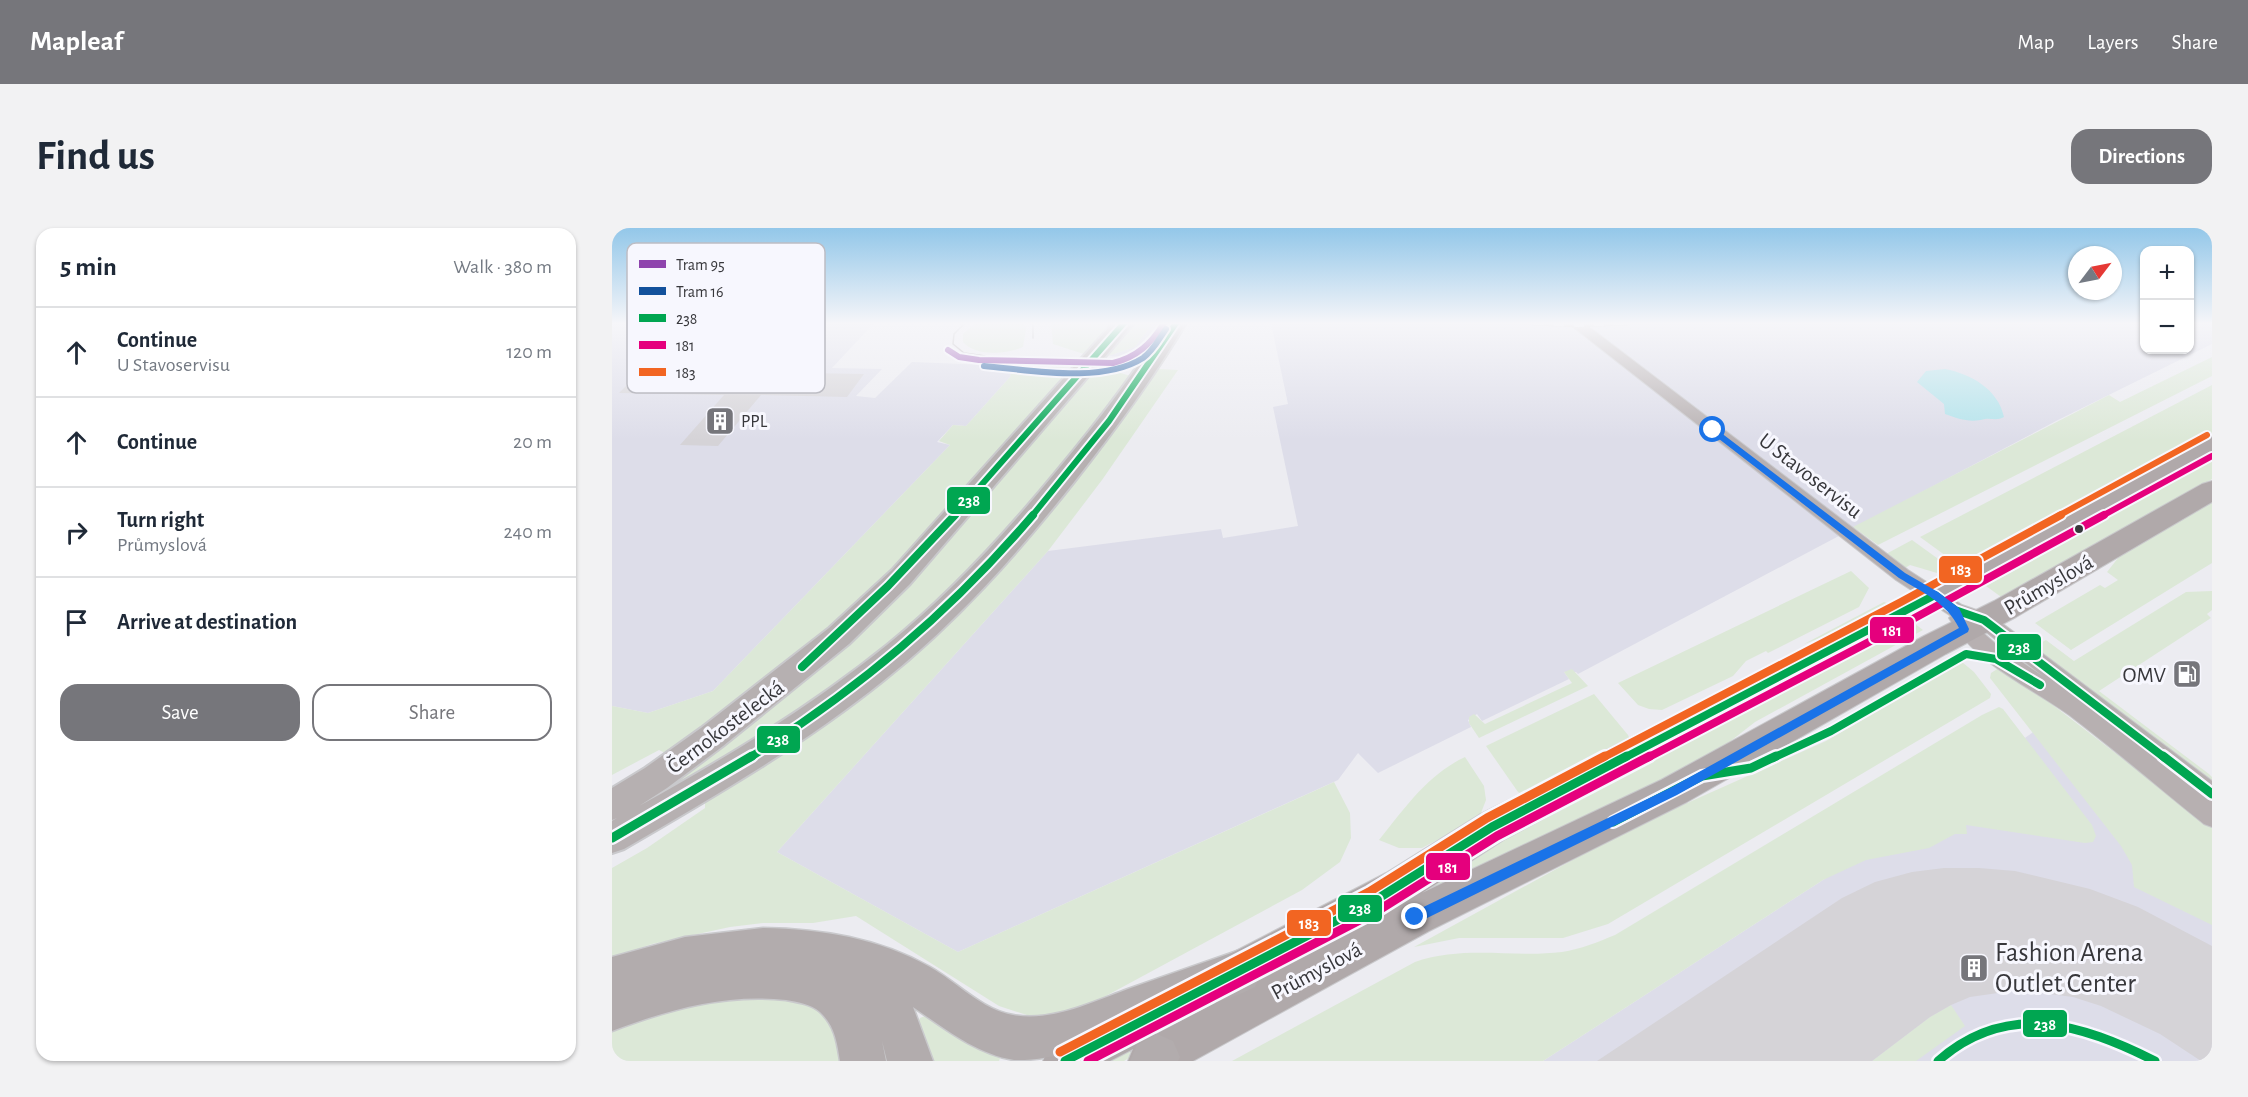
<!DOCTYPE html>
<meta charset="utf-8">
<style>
:root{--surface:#fff;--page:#f2f2f3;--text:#1f2937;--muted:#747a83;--line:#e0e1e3;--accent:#76767b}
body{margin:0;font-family:"Alegreya Sans",sans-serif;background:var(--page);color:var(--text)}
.controls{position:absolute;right:18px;top:18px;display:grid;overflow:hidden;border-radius:12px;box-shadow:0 2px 4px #0004}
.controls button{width:54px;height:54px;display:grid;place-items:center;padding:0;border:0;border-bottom:2px solid var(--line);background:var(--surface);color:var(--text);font:30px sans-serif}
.compass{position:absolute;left:1456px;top:18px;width:54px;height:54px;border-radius:50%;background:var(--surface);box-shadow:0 2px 4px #0004;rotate:58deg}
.stop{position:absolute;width:18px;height:18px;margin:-14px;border:4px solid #1a73e8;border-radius:50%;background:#fff}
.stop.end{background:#1a73e8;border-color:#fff;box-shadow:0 2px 6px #0008}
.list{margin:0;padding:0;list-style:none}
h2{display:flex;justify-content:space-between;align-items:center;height:78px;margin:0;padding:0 24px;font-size:26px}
h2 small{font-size:20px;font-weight:400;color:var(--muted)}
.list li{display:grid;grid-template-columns:39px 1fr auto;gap:18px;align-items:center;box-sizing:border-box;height:90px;padding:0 24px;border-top:2px solid var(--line)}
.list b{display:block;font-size:22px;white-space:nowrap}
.list p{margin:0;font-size:20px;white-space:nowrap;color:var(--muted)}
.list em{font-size:20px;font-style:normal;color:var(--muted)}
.actions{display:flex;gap:12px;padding:18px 24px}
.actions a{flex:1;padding:14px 0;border:2px solid var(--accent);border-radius:18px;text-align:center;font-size:21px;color:var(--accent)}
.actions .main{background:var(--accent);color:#fff}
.icon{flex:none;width:33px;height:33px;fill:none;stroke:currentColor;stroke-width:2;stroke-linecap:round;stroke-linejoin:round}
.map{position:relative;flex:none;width:1600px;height:833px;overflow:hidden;border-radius:18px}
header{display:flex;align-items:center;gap:36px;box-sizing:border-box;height:84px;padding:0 30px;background:var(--accent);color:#fff}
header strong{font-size:28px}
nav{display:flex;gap:33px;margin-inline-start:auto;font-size:21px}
.intro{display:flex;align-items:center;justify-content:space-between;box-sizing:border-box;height:144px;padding:0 36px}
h1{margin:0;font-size:42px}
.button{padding:15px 27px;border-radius:18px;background:var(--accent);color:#fff;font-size:21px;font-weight:700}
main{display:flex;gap:36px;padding:0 36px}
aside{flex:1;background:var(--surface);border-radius:18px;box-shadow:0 2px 4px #0004}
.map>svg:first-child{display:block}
.built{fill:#dddde9}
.green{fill:#dce8d7}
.water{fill:#b3e3eb}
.building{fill:#d5d3d7}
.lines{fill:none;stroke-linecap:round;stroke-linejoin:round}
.minor-casing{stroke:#c9c9cc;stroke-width:2}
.secondary-casing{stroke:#c9c9cc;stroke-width:4}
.primary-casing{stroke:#c9c9cc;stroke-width:2}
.trunk-casing{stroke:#c9c9cc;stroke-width:3}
.minor{fill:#b7b0b1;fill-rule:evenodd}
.secondary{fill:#b6b0b1;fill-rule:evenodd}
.primary{fill:#b0a9aa;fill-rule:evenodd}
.trunk{fill:#b2acad;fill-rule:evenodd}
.tram{stroke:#aeabab;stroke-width:1.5}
.rail-casing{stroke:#aeabab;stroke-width:5}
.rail{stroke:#f7f7fe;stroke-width:4;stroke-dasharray:10;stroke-linecap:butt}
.bus-1-far2-casing{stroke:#f7f7fe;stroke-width:10}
.bus-1-far1-casing{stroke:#f7f7fe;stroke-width:12}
.bus-1-casing{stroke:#f7f7fe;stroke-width:14}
.bus-2-far2-casing{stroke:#f7f7fe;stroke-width:10}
.bus-2-far1-casing{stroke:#f7f7fe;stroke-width:12}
.bus-2-casing{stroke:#f7f7fe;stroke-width:14}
.bus-3-far2-casing{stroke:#f7f7fe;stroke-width:10}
.bus-3-far1-casing{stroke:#f7f7fe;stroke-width:12}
.bus-3-casing{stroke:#f7f7fe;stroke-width:14}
.bus-1-far2{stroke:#00a651;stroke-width:6}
.bus-1-far1{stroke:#00a651;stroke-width:8}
.bus-1{stroke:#00a651;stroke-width:9}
.bus-2-far2{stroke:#e5007d;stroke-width:6}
.bus-2-far1{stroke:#e5007d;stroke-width:8}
.bus-2{stroke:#e5007d;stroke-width:9}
.bus-3-far2{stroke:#f26522;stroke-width:6}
.bus-3-far1{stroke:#f26522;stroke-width:8}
.bus-3{stroke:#f26522;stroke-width:9}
.tram-1-casing{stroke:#f7f7fe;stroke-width:10}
.tram-2-casing{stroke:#f7f7fe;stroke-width:10}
.tram-1{stroke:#8e44ad;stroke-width:6}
.tram-2{stroke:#13519c;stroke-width:6}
.route{fill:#1a73e8}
.bus-dot{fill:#37373b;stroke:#f7f7fe;stroke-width:2}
.labels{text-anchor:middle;stroke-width:6;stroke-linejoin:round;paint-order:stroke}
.far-poi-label{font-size:18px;fill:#37373b;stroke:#f7f7fe;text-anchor:start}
.street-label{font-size:22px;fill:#37373b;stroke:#f7f7fe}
.poi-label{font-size:22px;fill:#37373b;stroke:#f7f7fe;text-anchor:end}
.near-poi-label{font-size:27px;fill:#37373b;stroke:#f7f7fe;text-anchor:start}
.key{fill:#f7f7fe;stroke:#bdbdc4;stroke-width:1.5}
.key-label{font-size:16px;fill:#37373b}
.line-badge{stroke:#f7f7fe;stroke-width:2}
.badge-label{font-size:16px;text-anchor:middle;font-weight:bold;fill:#fff}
</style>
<header>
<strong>Mapleaf</strong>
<nav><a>Map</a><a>Layers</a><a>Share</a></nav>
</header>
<div class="intro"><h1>Find us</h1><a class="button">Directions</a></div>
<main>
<aside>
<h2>5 min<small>Walk · 380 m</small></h2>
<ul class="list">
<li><svg class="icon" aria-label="ahead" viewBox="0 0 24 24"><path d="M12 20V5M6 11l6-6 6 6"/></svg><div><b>Continue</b><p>U Stavoservisu</p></div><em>120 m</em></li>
<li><svg class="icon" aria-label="ahead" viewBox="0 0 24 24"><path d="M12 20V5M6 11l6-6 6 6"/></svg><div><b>Continue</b></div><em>20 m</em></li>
<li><svg class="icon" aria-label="right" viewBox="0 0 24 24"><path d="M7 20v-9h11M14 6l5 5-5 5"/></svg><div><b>Turn right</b><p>Průmyslová</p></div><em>240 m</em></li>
<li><svg class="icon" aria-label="arrive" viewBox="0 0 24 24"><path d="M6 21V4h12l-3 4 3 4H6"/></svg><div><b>Arrive at destination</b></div></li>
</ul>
<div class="actions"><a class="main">Save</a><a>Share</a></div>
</aside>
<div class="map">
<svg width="1600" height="833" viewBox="0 0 1600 833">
<rect width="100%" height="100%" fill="#ececf1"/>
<path class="built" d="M0,95H262L220,140L270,141L244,168L263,170L300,134L401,138L398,149L354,198L341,197L325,214L338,217L101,463L36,485L0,478Z
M541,95H557L543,118L532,127L527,130L496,128L523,119Z
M659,95H1532V122H1578V95H1600V116L1444,193L966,446L964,444H952L957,451L870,493L865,486L856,492L859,499L766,545L746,525L726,552L346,724L165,624L436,323L609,301L611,310L686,298L661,179L676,176Z
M1437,493L1600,615V833H931L1211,652Z"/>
<path class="green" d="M364,95H411L414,101L411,119C395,126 364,129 351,114V106Z
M439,95H504L475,127L441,116Z
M521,95H541L523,119L496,128Z
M1600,129V148L1266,317L1241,299L1497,167L1508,174Z
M401,138L465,140L277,352L183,437L57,527L47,522L0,547V478L36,485L101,463L338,217L327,213L341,197L354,198L398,149Z
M487,139L519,148L420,280L311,391L179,493L0,595L124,502L481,141Z
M546,141L566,142L490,252L436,323L165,624L346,724L722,554L738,585L739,610L728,634L690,662L492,769L453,785L418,788L387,778L244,688L201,695H151L118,699L40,716L0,730V640L35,620L93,580V572L351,378C425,307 486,224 546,141Z
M1600,157V207L1352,341L1308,309Z
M1600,228V251L1392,371L1374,358L1456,313L1584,234Z
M1600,272V335L1459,422L1423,395L1488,357L1493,360L1506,352L1495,344L1510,325Z
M1300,312L1336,338L1338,341L1325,345L1298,337L1293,340L1274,326Z
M1239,343L1257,360L1247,379L1156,425L1154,423L1134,433L1121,448L1050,482L1037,481L1026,477L1006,455Z
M1600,363V382L1595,386L1599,390L1487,463L1597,546L1600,549V554L1421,419L1434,412L1462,433L1574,364Z
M1272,374L1280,377L1250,395L1192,416Z
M1298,392L1311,402L1143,494L1093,533L569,800L512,833H483L794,670L895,604Z
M1350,434L1362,444L1379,466L1378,470L996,696L951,710H847L802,719L1017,601L1214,513Z
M1390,438L1600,599V697L1522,659L1520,637L1509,618L1378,450L1379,445Z
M960,441L976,458L867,510L857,495V489L862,486L873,496L960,455L952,444Z
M982,466L1016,507L1018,512L909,566L906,564L874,518Z
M1387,479L1391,481L1480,597L1484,608L1481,614L1473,615L1354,597L1355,606H1343L1317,620L1254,632L1211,652L931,833H620L803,734C852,717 901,730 950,724C969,721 986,714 1003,707L1370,487Z
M853,529L872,558L874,572L867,590L810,620H787L767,612C793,580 815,547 853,529Z
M98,762L214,776L236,833H0V792Z
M1339,777L1353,798L1304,833H1260L1318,789Z
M313,788L351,813L389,827L387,833H315L305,796L308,790Z"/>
<path class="water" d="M1333,141C1359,146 1386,161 1392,189C1385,193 1380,190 1373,191C1358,195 1347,191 1333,186L1332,176L1305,154L1314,143Z"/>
<path class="building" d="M30,142L252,146L235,169L149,167L106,218L68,217L112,167L7,165Z
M1332,640H1367L1403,643L1478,661L1526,679L1600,718V833H1589L1548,806L1489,778L1461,769L1407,762L1358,769L1339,777L1318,789L1260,833H985L1230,670L1263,654L1300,644Z"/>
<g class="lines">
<g class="minor-casing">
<path id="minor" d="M48,95H64L37,114H27L25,111L27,108Z
M956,95H972L1296,342L1350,377L1379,387L1600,553V599L1592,596C1547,560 1503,522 1457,487C1417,458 1362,435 1337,390L1339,388L1284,352ZM1361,396L1365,397L1432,449L1385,417Z"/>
</g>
<g class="secondary-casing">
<path id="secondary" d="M501,95H522L298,356L237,416L111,518L55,560L27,578C114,530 198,479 275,417C338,366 392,307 443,245C483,197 521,148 554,95H574C541,151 502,203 462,254C404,327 344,395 271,453C190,518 101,569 12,621L0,625V593L5,590L0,592V560L33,540L89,500L217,400L280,342Z"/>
</g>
<g class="primary-casing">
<path id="primary" d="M1600,208V227L1305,391L893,611L810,665L1049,552L1312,408L1382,373L1590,256L1600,253V274L1404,389L1334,426L1075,574L817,703L581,833H516L521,821L498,833H431L438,818L527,774L542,780L548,795L544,806L603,775L591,770L585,755L591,740L774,645L867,587L1283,375L1591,210Z"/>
</g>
<g class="trunk-casing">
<path id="trunk" d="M151,700C210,701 266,710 318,739C345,754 370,782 401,787C440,794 480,774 516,761C553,748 590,735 628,722L643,729L650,744L643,759L628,766C591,779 553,792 516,805C480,818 441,833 402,832C364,826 332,800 301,779L321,833H275L270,813L274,833H228C225,814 223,798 208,784C199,776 185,774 174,772C114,765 55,782 0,803V729L73,709Z
M545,806L561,813L568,829L566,833H518L525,817Z"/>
</g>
<use href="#minor" class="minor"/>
<use href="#secondary" class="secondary"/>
<use href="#primary" class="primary"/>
<use href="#trunk" class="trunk"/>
<path class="tram" d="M353,95L342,106L341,116L352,125L373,128
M421,95V110"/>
<g class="rail-casing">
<path id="rail" d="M922,95L965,97L1014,95"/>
</g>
<use href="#rail" class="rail"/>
<g class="bus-1-far2-casing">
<path id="bus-1-far2" d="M342,288L512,95
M420,288L497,193L564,95"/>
</g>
<g class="bus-1-far1-casing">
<path id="bus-1-far1" d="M190,439L276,358L343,287
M137,530C248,460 336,386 421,287
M1012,530L1323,367L1343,382L1372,392L1553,530
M1161,530L1219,503L1354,426L1384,431L1428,457"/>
</g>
<g class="bus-1-casing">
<path id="bus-1" d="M1551,528L1600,566
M1001,594L1090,548L1139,540L1164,528
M0,610L140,528
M453,833L762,673L880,599L1015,528
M1326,833C1395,772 1469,796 1543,833"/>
</g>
<g class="bus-2-far2-casing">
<path id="bus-2-far2" d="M1490,288L1600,228"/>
</g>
<g class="bus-2-far1-casing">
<path id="bus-2-far1" d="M1035,530L1299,392L1492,287"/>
</g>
<g class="bus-2-casing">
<path id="bus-2" d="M476,833L767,682L885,608L1038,528"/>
</g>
<g class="bus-3-far2-casing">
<path id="bus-3-far2" d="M1446,288L1595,207"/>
</g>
<g class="bus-3-far1-casing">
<path id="bus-3-far1" d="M990,530L1289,374L1449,287"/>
</g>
<g class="bus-3-casing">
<path id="bus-3" d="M448,824L757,664L875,590L993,528"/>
</g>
<use href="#bus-1-far2" class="bus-1-far2"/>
<use href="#bus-1-far1" class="bus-1-far1"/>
<use href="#bus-1" class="bus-1"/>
<use href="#bus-2-far2" class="bus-2-far2"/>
<use href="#bus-2-far1" class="bus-2-far1"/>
<use href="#bus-2" class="bus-2"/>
<use href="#bus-3-far2" class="bus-3-far2"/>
<use href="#bus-3-far1" class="bus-3-far1"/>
<use href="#bus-3" class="bus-3"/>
<g class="tram-1-casing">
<path id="tram-1" d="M336,122L347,129L367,132L501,135C525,129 539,116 552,95"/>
</g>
<g class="tram-2-casing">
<path id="tram-2" d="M372,138C418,142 490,156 531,130C541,123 547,111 554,101"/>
</g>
<use href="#tram-1" class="tram-1"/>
<use href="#tram-2" class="tram-2"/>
</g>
<linearGradient id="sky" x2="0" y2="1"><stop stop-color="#93c7e9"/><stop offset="0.45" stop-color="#f6f6f9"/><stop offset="1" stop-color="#f6f6f9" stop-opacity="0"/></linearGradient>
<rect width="1600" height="212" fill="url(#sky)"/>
<path class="route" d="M1098,201H1104L1293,345L1326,364L1347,380L1357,401L1356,404L1065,567L807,694H799V685L1058,560L1347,400C1335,375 1310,364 1287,350L1098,204Z"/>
<defs>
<g id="building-square" transform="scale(1.5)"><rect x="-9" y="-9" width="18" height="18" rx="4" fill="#76767b" stroke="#f7f7fe"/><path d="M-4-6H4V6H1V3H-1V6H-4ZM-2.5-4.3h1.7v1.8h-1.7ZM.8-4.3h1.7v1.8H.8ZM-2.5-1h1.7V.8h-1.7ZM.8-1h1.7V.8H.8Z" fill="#fff"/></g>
<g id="fuel-square" transform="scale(1.5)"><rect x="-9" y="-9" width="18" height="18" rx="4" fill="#76767b" stroke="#f7f7fe"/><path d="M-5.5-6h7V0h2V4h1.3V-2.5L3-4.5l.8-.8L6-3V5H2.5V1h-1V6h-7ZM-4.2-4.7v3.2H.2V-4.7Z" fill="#fff"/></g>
</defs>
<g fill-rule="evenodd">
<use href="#building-square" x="108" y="193"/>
<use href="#fuel-square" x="1575" y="446"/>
<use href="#building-square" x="1362" y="740"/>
</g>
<circle class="bus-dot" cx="1467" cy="301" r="5"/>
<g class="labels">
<g class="far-poi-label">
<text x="129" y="199">PPL</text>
</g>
<g class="street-label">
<text transform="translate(1199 247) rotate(38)" y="8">U Stavoservisu</text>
<text transform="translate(1436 356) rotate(-30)" y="8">Průmyslová</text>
<text transform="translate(113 498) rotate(-37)" y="8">Černokostelecká</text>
<text transform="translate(704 742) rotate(-28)" y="8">Průmyslová</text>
</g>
<g class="poi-label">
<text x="1554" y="454">OMV</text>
</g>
<g class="near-poi-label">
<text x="1383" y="733">Fashion Arena<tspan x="1383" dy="31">Outlet Center</tspan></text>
</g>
</g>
<rect x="15" y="15" width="198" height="150" rx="9" class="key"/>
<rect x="27" y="32" width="27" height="8" fill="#8e44ad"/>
<rect x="27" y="59" width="27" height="8" fill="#13519c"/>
<rect x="27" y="86" width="27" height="8" fill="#00a651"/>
<rect x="27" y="113" width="27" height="8" fill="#e5007d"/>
<rect x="27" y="140" width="27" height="8" fill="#f26522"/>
<g class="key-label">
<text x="64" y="42">Tram 95</text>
<text x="64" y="69">Tram 16</text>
<text x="64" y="96">238</text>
<text x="64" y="123">181</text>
<text x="64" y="150">183</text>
</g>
<g class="line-badge">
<rect x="334" y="258" width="45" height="29" rx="6" fill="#00a651"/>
<rect x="1326" y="327" width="45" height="29" rx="6" fill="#f26522"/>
<rect x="1257" y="388" width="46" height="28" rx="6" fill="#e5007d"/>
<rect x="1384" y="405" width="46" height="28" rx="6" fill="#00a651"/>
<rect x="144" y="497" width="45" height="29" rx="6" fill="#00a651"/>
<rect x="813" y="624" width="46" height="29" rx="6" fill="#e5007d"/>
<rect x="725" y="666" width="46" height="29" rx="6" fill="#00a651"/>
<rect x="674" y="681" width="46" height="28" rx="6" fill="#f26522"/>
<rect x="1410" y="781" width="46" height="29" rx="6" fill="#00a651"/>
</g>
<g class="badge-label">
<text x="357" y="278">238</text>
<text x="1349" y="347">183</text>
<text x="1280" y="408">181</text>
<text x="1407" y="425">238</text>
<text x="166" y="517">238</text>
<text x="836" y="645">181</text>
<text x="748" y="686">238</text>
<text x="697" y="701">183</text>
<text x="1433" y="802">238</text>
</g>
</svg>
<div class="controls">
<button>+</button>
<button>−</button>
</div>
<svg class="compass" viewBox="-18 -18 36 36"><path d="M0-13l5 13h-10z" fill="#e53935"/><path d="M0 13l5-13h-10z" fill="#747a83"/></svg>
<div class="stop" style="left:1101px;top:202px"></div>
<div class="stop end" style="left:803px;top:689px"></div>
</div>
</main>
